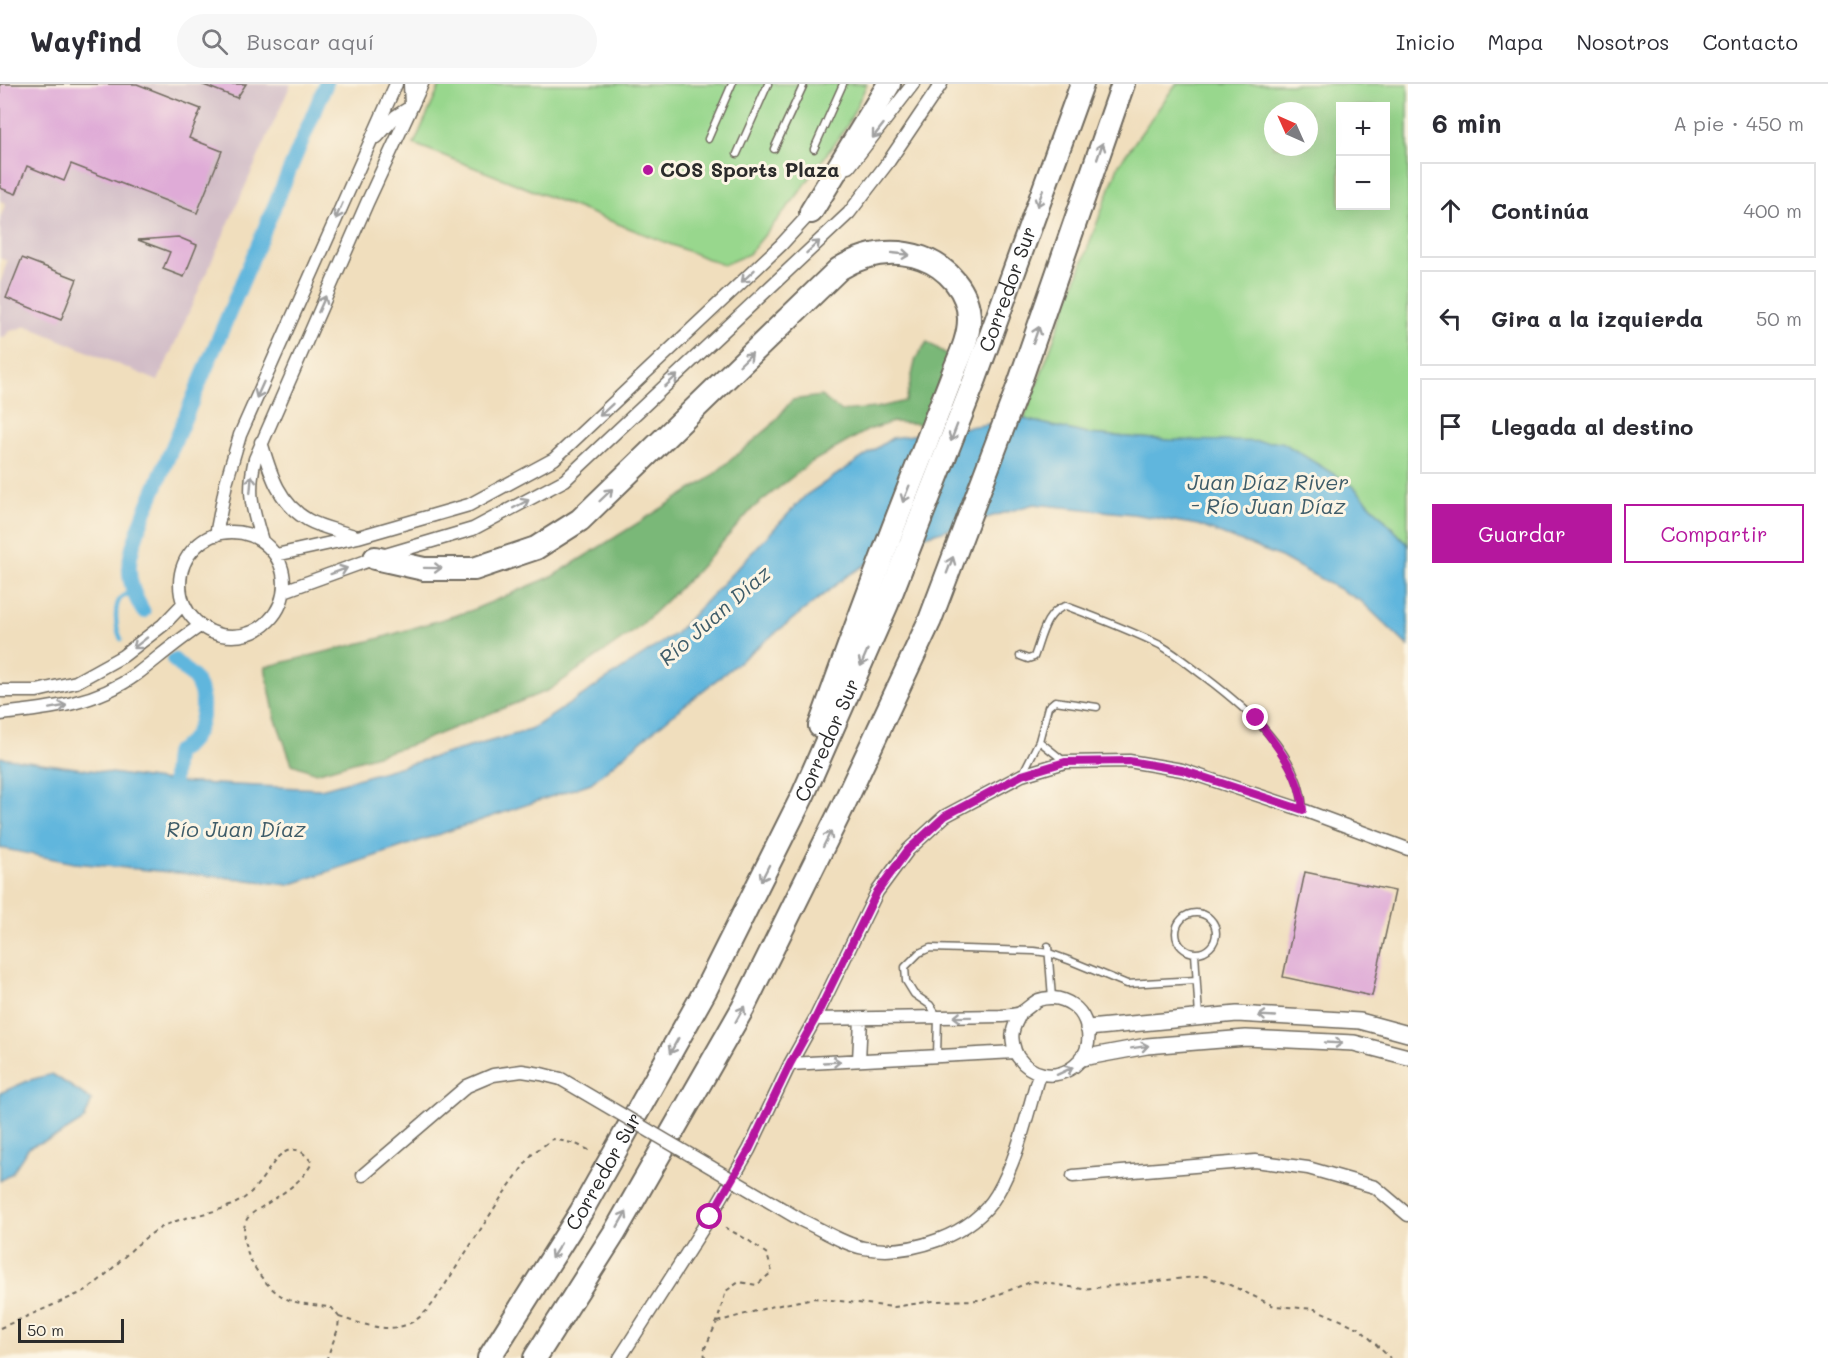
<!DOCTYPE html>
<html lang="es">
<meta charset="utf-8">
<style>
:root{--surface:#fff;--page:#f7f7f7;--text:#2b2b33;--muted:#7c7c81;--line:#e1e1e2;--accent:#b5179e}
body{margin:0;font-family:Mali,sans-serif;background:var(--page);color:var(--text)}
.controls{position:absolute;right:18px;top:18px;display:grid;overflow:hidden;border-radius:0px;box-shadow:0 6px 24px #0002}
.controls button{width:54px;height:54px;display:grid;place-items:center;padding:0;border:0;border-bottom:2px solid var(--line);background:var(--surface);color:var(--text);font:30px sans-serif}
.compass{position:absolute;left:1264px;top:18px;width:54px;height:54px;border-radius:50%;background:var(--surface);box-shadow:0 6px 24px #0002;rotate:315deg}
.scale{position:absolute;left:18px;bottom:15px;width:106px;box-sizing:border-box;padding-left:6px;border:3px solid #2b2b2b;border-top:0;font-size:16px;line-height:21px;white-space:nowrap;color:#2b2b2b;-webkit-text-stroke:4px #fcf5e5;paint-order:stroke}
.stop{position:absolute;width:18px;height:18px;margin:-14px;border:4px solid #b5179e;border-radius:50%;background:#fff}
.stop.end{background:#b5179e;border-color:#fff;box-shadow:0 2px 6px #0008}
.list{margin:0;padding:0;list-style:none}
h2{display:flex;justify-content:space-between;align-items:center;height:78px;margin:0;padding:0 24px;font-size:26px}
h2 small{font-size:20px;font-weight:400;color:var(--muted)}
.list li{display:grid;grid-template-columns:39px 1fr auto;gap:18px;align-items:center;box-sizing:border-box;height:96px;margin:0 12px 12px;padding:0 12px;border:2px solid var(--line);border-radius:0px}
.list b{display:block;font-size:22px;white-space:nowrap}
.list em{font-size:20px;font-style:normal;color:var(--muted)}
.actions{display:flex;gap:12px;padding:18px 24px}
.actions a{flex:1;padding:14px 0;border:2px solid var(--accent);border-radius:0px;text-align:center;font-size:21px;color:var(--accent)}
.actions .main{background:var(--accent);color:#fff}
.icon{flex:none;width:33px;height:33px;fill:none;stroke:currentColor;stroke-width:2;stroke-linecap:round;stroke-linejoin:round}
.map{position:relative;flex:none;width:1408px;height:1274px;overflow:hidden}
header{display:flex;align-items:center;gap:36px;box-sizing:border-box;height:84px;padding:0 30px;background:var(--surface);border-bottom:2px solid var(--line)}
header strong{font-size:28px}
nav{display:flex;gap:33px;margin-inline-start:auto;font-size:21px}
.search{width:420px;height:54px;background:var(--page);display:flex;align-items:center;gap:15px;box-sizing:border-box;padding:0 21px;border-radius:33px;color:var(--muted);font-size:22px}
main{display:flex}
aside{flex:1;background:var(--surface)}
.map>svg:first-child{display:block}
.industrial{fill:#d2bdc7}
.green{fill:#98d78d;stroke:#62815c;stroke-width:1.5;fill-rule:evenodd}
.forest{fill:#7ab878;stroke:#527252;stroke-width:1.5}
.water{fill:#60b6dd;stroke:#467084;stroke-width:1.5}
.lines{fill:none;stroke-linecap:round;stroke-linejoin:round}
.stream{stroke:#60b6dd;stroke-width:4.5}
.canal{stroke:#60b6dd;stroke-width:15}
.building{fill:#dfabd7}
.service-casing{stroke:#706a5e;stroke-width:9}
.minor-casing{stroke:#706a5e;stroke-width:15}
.tertiary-casing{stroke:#706a5e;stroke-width:18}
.motorway-casing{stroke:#706a5e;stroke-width:26}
.path{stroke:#706a5e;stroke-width:2;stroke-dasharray:4.5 4.5;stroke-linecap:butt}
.service{stroke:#fff;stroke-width:6}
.minor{stroke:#fff;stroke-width:12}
.tertiary{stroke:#fff;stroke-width:15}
.motorway{stroke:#fff;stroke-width:22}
.minor-bridge-casing{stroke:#706a5e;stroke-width:15;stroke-linecap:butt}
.minor-bridge{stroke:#fff;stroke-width:12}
.oneway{stroke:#a0a0a0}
.route{stroke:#b5179e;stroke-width:8}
.poi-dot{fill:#b5179e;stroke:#fcf5e5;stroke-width:2}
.labels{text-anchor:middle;stroke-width:6;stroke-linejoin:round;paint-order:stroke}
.poi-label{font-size:20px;font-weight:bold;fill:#2b2b2b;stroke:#fcf5e5;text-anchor:start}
.street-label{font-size:20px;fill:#2b2b2b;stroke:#fcf5e5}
.water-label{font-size:21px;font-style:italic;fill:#3e5c69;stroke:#fcf5e5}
</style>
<header>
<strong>Wayfind</strong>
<div class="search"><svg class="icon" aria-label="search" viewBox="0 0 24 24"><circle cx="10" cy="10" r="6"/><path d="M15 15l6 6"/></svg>Buscar aquí</div>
<nav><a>Inicio</a><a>Mapa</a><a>Nosotros</a><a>Contacto</a></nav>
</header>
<main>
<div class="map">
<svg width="1408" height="1274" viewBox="0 0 1408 1274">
<rect width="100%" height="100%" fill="#fcf5e5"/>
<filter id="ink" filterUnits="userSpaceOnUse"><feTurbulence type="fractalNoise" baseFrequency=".0167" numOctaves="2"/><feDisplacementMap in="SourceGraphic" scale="12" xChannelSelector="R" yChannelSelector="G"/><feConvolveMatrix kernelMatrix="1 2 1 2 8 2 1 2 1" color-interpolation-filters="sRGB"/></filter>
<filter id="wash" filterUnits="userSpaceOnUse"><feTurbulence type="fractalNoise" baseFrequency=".008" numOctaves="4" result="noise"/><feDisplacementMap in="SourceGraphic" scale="24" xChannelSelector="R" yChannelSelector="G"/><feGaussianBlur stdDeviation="1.35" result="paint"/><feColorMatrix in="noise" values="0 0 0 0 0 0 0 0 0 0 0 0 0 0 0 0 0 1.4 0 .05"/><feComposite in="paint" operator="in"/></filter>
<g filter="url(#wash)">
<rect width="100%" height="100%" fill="#f0debd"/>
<path class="industrial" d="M0,0H291L158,297L27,242L10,247L4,253H0V200L7,177L0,174V134L6,119L0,117Z"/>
<path class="green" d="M441,0H867L847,42L796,113L749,170L723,181L414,60Z
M1176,0H1408V461L1353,402L1168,356L1087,350L1024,335L1119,80ZM1340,22H1386V122H1340ZM1273,27H1309V63H1273Z"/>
<path class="forest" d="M927,258L950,272L924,340L893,338L868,346L810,379L753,424L695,489L638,544L549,606L411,661L316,689L292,680L275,633L265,583L377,555L470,527L553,492L707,396L771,342L792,316L821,312L841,327L876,324L906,317L916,274Z"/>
<path class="water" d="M1024,335L1087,350L1168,356L1282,358L1353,402L1408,461V562L1361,517L1281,473L1198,441L1133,430L1034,420L901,459L847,492L671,632L591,699L289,801L222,793L74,779L0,764V673L174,698L321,705L530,646L676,549L806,411L892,354Z
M52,990L92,1016L84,1036L58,1052L29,1063L12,1089L0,1097V1009L30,996Z"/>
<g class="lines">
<path class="stream" d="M121,555C116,545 112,520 123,512C124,511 131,509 132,509"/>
<path class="canal" d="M143,527C119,487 131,468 145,428L326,0
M172,716C174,700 173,684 176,668C201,657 209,622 197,599C193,591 181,583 174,576"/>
</g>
<g id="blocks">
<path class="building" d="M0,0H137L201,25L189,54L222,67L197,129L71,80L64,97L27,82L16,110L0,104Z
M201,0H246L237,14Z
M178,153L197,161L184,193L163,185L170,168L138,156Z
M22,174L77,195L61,236L6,214Z
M1305,788L1395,807L1372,912L1283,893Z"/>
</g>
</g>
<g filter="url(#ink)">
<use href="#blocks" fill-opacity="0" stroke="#706a5e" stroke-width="1.5"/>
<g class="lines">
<g class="service-casing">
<path id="service" d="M708,55L732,0
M774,65L804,0
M814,65L843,0
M737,70L768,0
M1020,572L1028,575L1034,573C1041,555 1045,527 1066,522C1098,534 1130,546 1160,561C1176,570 1190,582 1205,593C1246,624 1300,669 1303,725
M1039,657L1064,677
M1023,689L1039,657L1048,623L1055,617L1097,623
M1176 849a20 20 0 1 1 40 0a20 20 0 1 1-40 0Z
M1048,862L1052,914
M1195,869L1199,933
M937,972L938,933L930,921L914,910L906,897L905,883L919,869L930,864L1034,867L1049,869L1071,877L1127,900L1196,896"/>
</g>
<g class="minor-casing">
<path id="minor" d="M410,0L411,21
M377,53L396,32L412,22
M849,83L913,0
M261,358C270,388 278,419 308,436C322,444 341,447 357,453
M180 500a52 52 0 1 1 104 0a52 52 0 1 1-104 0Z
M216,451L226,399L240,351L396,0
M262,457C252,424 247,409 255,375L367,119L422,0
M276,471L358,453L469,421L554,375L781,161L815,124
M284,507L375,474L473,445L565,396L849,129L889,77L941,0
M0,607H37L76,598L123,572L163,541L183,520
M0,630C49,625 96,620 137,590C158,574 177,557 200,542
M815,935L1002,932C1008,931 1016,931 1020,929C1033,922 1034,913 1053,914C1067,915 1080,924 1085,937C1103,980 1046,1012 1018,973C1014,967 1011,954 1013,947C1014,941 1018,935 1020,930
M859,976L861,935
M790,980L1015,968
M363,1091L467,1002L493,991L522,987L541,990L561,995
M1073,1092L1255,1077L1308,1084L1375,1103L1408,1131
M801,1136C821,1145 843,1160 864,1164C910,1172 972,1152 997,1110C1018,1074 1027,1030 1039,990
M620,1274L710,1133L749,1066L790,980L815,935L877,808L908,766L945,732L1022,691L1065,678L1129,677L1182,686L1303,726L1408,765"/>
</g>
<g class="tertiary-casing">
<path id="tertiary" d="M1088,944L1237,930L1360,937L1408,950
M1082,974L1147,962L1246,954L1354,959L1408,973"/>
</g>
<g class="motorway-casing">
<g id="motorway">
<path d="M811,128L889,0"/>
<path d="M375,474L424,485H474L536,464L580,436L839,185C865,169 893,164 922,174C947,183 969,207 969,235C969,253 961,270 954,287C945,311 935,335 926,360C889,453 854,547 820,642"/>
<path id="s1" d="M489,1274L581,1128L705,907L803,711L887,520L975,295L1082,0"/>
<path d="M535,1274L615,1148L743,924L843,722L930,536L1017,306L1123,0"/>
</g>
</g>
<path class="path" d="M339,1233C378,1245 406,1255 434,1218L504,1109L533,1069L553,1055L576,1060L593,1068
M717,1238L770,1223L814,1214L894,1223L933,1217L984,1216L1033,1197L1083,1205L1205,1192L1230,1201L1274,1222L1315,1225L1359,1244L1390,1274
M0,1244L83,1208C111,1191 129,1163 157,1146C184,1129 217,1132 243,1115C257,1105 268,1085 279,1072C293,1061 302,1065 312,1079C302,1098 283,1109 265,1121C259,1125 251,1129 247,1135C233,1162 266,1209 292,1217C305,1221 319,1221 332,1224L339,1233L338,1245L327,1274
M705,1274L704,1266L717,1238L726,1207L739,1198L757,1201L772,1188L767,1170L748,1156L724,1143"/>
<use href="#service" class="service"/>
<use href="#minor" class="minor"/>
<use href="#tertiary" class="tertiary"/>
<use href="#motorway" class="motorway"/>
<g class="minor-bridge-casing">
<path id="minor-bridge" d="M561,995L801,1136"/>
</g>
<use href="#minor-bridge" class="minor-bridge"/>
</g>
<defs><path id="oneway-shaft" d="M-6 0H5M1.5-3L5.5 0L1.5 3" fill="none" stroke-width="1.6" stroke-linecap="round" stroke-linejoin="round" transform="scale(1.5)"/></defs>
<g class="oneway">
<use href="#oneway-shaft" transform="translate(878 47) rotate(128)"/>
<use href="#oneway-shaft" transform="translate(1100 67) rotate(-71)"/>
<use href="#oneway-shaft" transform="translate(1040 114) rotate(110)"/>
<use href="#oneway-shaft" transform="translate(339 127) rotate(114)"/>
<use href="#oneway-shaft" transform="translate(813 163) rotate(-43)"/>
<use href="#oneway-shaft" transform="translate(901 170) rotate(6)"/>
<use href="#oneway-shaft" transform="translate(748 192) rotate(137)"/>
<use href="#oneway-shaft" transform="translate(322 220) rotate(-66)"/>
<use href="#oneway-shaft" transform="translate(1036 251) rotate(-71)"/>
<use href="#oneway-shaft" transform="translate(746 275) rotate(-44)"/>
<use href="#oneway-shaft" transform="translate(671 297) rotate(-43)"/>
<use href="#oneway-shaft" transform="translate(260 306) rotate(114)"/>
<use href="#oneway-shaft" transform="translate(606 326) rotate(137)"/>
<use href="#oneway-shaft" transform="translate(954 349) rotate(111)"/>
<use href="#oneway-shaft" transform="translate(251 400) rotate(-85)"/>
<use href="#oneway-shaft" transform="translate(906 410) rotate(112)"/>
<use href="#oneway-shaft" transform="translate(606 411) rotate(-44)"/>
<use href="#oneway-shaft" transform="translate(521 420) rotate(-28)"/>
<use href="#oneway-shaft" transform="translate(950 481) rotate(-69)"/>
<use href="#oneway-shaft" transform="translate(433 484) rotate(1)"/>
<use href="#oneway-shaft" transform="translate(339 487) rotate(-20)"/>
<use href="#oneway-shaft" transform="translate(140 559) rotate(142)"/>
<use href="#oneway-shaft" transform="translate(864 574) rotate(113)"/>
<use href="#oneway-shaft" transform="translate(58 623) rotate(-10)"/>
<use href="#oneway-shaft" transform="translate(827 755) rotate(-64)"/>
<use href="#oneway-shaft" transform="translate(765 789) rotate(117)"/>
<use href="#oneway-shaft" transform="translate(740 930) rotate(-61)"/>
<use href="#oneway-shaft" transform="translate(1267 932) rotate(-177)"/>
<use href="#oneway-shaft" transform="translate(962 933) rotate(179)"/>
<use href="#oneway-shaft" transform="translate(1334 959) rotate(3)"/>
<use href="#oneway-shaft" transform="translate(674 962) rotate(119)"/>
<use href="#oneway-shaft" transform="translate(1140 963) rotate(-9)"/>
<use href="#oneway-shaft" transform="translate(832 978) rotate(-3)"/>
<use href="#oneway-shaft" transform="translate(1065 987) rotate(-25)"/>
<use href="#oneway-shaft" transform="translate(622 1135) rotate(-60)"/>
<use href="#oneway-shaft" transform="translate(556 1167) rotate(122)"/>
</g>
</g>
<g class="lines" filter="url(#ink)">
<path class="route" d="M710,1133L749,1066L790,980L815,935L877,808L908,766L945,732L1022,691L1065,678L1129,677L1182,686L1303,726C1301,690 1277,662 1256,634"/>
</g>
<circle class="poi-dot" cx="648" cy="86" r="6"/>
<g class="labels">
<g class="poi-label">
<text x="660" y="93">COS Sports Plaza</text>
</g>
<g class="street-label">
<text dy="7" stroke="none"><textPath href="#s1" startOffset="1191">Corredor Sur</textPath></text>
<text dy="7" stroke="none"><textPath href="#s1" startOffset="705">Corredor Sur</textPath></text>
<text dy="7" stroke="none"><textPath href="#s1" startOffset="219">Corredor Sur</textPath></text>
</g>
<g class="water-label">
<text x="1268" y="406">Juan Díaz River<tspan x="1268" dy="24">- Río Juan Díaz</tspan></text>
<text transform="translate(715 532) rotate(-41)" y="7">Río Juan Díaz</text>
<text x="236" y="753">Río Juan Díaz</text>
</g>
</g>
</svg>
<div class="controls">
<button>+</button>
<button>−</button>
</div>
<svg class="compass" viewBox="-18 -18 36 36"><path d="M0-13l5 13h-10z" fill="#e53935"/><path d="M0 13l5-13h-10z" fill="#7c7c81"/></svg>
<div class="scale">50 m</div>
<div class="stop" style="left:710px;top:1133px"></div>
<div class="stop end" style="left:1256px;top:634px"></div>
</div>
<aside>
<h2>6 min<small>A pie · 450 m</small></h2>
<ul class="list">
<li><svg class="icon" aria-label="ahead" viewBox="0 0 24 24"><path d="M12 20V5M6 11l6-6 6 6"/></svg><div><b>Continúa</b></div><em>400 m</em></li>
<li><svg class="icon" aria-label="left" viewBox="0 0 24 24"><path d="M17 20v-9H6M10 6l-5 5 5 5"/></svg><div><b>Gira a la izquierda</b></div><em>50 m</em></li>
<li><svg class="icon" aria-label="arrive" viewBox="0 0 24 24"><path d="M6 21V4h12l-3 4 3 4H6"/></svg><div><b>Llegada al destino</b></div></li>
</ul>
<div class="actions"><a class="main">Guardar</a><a>Compartir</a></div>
</aside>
</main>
